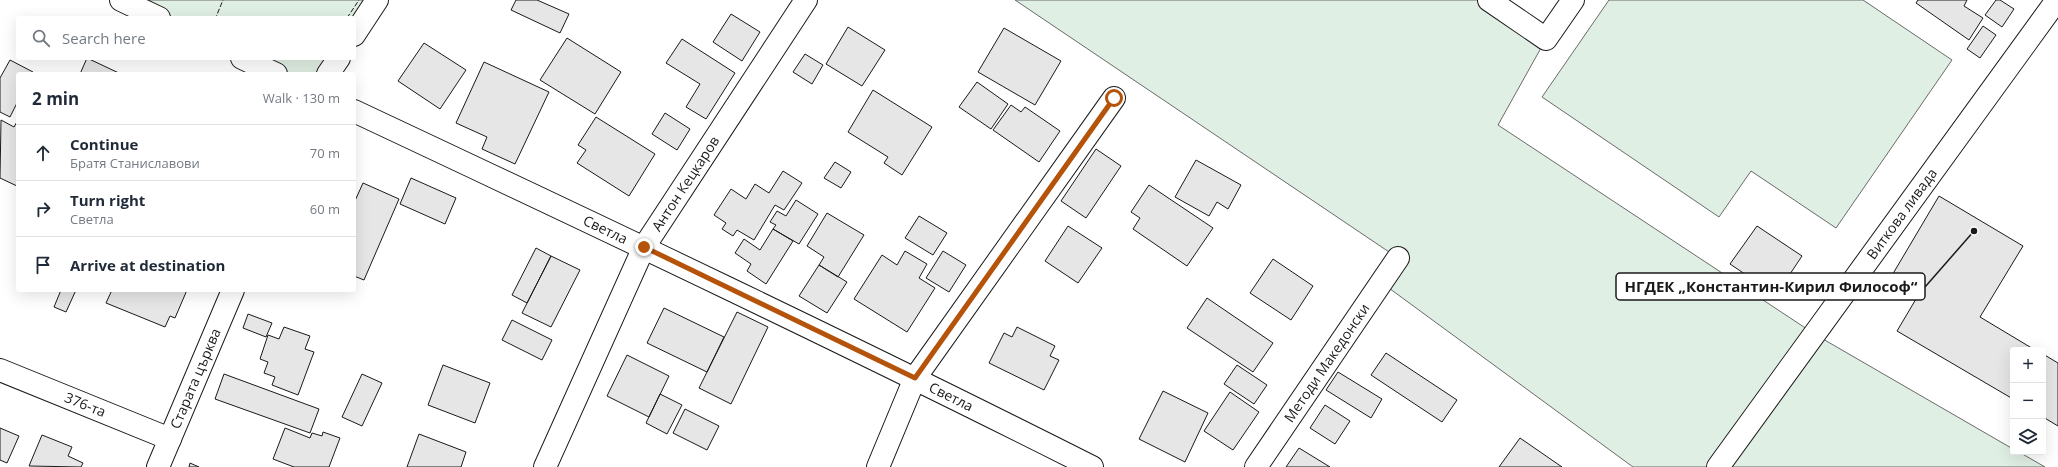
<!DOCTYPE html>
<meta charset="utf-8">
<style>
:root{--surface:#fff;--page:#f2f2f3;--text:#1f2937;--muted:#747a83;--line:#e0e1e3}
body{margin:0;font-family:"Open Sans",sans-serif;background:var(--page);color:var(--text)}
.controls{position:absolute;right:12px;bottom:12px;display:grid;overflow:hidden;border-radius:4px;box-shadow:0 4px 16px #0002}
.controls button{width:36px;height:36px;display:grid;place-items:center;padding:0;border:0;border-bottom:1px solid var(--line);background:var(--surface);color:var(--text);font:20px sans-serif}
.stop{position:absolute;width:12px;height:12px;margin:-9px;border:3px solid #b45309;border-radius:50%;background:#fff}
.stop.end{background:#b45309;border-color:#fff;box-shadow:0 1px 4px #0008}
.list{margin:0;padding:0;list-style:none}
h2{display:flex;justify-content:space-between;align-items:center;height:52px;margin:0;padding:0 16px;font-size:17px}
h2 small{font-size:13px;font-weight:400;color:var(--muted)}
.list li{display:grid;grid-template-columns:26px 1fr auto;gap:12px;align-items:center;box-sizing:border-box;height:56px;padding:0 16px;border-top:1px solid var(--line)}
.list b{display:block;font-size:15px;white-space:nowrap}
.list p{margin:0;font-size:13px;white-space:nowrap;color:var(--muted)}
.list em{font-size:13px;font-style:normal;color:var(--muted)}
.icon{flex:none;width:22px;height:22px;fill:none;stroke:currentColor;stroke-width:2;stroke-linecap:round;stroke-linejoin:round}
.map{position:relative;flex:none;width:2058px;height:467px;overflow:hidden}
.search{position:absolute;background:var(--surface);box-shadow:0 4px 16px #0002;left:16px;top:16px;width:340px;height:44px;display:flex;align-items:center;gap:10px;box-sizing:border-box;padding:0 14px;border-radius:4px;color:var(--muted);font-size:15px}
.panel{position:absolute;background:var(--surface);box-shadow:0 4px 16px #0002;left:16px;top:72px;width:340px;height:220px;border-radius:4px}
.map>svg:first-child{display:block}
.green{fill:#e0efe3;stroke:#6a6a6a}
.building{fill:#e6e6e6;stroke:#1a1a1a}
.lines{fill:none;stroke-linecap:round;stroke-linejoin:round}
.minor-casing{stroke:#1a1a1a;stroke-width:24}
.minor{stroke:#fff;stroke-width:22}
.fence{stroke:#1a1a1a;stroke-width:1;stroke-dasharray:5 2;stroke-linecap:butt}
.route{stroke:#b45309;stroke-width:5}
.labels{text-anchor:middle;stroke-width:3;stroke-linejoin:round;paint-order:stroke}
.street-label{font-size:14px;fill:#1a1a1a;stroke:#fff}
.leader{fill:none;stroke:#1a1a1a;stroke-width:1.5}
.callout-dot{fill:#1a1a1a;stroke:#fff;stroke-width:1.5}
.callout{fill:#fff;stroke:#1a1a1a;stroke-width:1.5}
.callout-label{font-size:15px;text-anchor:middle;font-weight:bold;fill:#1a1a1a}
</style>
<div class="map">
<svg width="2058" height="467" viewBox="0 0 2058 467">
<rect width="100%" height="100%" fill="#fff"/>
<path class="green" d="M121,0H377L354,18H159Z
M1015,0H1489L1546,39L1498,125L1816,335L2013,449V452H2019L2045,467H1633L1382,283L1398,258Z
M1609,0H1863L1952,60L1836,228L1751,171L1719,217L1542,97Z
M242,58H339L328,74H276Z"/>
<path class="building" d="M516,0H537L569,14L560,33L511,10Z
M1918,0H1967L1964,6L1983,18L1969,40L1916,3Z
M1996,0H2000L2014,9L2002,27L1985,15Z
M731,14L760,32L742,61L713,42Z
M1983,26L1996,35L1980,58L1967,49Z
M848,27L885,50L862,86L826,64Z
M1004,28L1061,61L1035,105L978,72Z
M567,38L621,72L595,114L540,80Z
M682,39L735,73L706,119L686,107L700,84L666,63Z
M424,43L466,70L440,109L398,81Z
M805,54L823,65L812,84L793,72Z
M87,58L121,74H80Z
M10,60L33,72L32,74H18V101L10,117L0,112V78Z
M484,62L549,92L515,164L482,149L487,137L456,123Z
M977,82L1008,104L991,129L959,107Z
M873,90L932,127L902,175L884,163L888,157L848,132Z
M1011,105L1021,112L1025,107L1060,131L1039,162L993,130Z
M665,113L690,129L677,150L652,134Z
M596,117L655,154L629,196L577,163L586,150L578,145Z
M1,120L14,127L18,120L17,186L0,178Z
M1096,149L1121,166L1086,218L1061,201Z
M1196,160L1241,185L1228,209L1217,202L1209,216L1175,197Z
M835,162L851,172L841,188L824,178Z
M783,171L802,183L784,210L775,205L754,240L737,230L733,236L722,229L726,223L714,215L731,189L746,199L755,184L769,193Z
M411,178L456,198L445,224L400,204Z
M363,183L399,199L364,280L354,276V203Z
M1149,185L1213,228L1187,266L1133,229L1140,218L1131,212Z
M1939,196L2023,246L1980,317L2035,350H2013V399L1897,331L1919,294L1891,277Z
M796,200L818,214L799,244L773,229L776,225L770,222L777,211L786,216Z
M827,213L864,235L838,277L819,265L824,257L807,246Z
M919,216L947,233L933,255L905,238Z
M1068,226L1102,248L1078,283L1045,261Z
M1757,226L1802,256L1776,295L1730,264Z
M773,229L793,241L766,284L747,271L751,264L735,253L744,239L760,250Z
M536,248L551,256L527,303L512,295Z
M905,251L927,264L919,278L935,288L907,332L854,299L882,255L897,265Z
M943,251L966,265L949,292L926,278Z
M551,256L580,270L551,327L522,313Z
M1273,259L1313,286L1291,320L1250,293Z
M819,265L847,282L827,313L799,296Z
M61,290H76L66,312L54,307Z
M112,290H187L175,318L170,316L165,327L106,303Z
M1207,298L1273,343L1253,372L1187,328Z
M664,308L724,337L707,372L647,343Z
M737,312L768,327L731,404L699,388Z
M248,314L272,323L266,337L243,328Z
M512,320L552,340L542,360L502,340Z
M284,327L310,336L305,349L314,352L298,395L272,385L275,377L264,373L268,362L260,359L268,335L279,339Z
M1017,327L1055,346L1050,356L1059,360L1044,390L989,363L1004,333L1012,337Z
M1386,353L1457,400L1442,422L1371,375Z
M2043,354L2058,363V426L2043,417Z
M627,355L669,376L649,417L607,396Z
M443,365L490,383L475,423L428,405Z
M1237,365L1267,385L1254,404L1224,384Z
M1338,372L1382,399L1371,418L1326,390Z
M224,374L319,409L310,433L215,399Z
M362,374L382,383L362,426L342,417Z
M1163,391L1208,413L1185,462L1139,439Z
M1230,392L1259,412L1233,450L1204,431Z
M660,394L682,405L667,434L646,423Z
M1325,405L1350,421L1335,444L1310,428Z
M685,409L719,426L707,450L673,433Z
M0,428L19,436L7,463L0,460Z
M285,428L310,438L312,433L322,436L323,432L340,438L329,467H294L273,459Z
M419,434L466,452L461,467H407Z
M42,435L72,447L68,456L83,463L81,467L29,466Z
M1520,438L1562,467H1499Z
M1299,448L1330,467H1286Z
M190,463L199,467H189Z"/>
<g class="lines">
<g class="minor-casing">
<g id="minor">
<path d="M121,0L159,18"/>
<path d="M1489,0L1546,39L1573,0"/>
<path d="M354,35L377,0"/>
<path d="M242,58L276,74"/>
<path d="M328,74L339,58"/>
<path id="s1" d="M354,111C601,227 848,344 1092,467"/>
<path id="s2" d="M0,370L170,439"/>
<path id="s3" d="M158,467L233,290"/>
<path id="s4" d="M545,467L644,247L806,0"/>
<path d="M878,467L915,378L1114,98"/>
<path id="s5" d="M1256,467L1398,258"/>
<path id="s6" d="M1718,467L2057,0"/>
</g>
</g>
<use href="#minor" class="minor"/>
<path class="fence" d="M219,18L216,17L223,0
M347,18L359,0"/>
</g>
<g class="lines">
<path class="route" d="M644,247L915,378L1114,98"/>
</g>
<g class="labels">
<g class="street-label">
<text dy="5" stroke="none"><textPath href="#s4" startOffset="317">Антон Кецкаров</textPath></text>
<text dy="5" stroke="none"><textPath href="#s6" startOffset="313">Виткова ливада</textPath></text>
<text dy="5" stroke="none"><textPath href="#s1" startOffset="278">Светла</textPath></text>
<text dy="5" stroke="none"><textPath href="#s5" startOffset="126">Методи Македонски</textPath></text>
<text dy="5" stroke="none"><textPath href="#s3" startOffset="96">Старата църква</textPath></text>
<text dy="5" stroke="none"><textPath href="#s1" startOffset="662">Светла</textPath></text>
<text dy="5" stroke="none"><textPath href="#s2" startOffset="92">376-та</textPath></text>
</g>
</g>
<path class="leader" d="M1974 231L1925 287"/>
<circle class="callout-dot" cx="1974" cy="231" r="4"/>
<rect class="callout" x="1616" y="273" width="309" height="27" rx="4"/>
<g class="callout-label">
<text x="1771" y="292">НГДЕК „Константин-Кирил Философ“</text>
</g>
</svg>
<div class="controls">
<button>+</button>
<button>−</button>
<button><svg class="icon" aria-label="layers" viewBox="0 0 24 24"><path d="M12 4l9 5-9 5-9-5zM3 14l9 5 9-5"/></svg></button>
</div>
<div class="stop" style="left:1114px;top:98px"></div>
<div class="stop end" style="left:644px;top:247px"></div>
<div class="search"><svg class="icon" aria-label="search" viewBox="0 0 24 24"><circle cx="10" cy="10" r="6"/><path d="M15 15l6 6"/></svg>Search here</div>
<section class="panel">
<h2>2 min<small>Walk · 130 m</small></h2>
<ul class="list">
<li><svg class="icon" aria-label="ahead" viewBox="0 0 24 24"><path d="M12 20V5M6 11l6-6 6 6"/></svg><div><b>Continue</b><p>Братя Станиславови</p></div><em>70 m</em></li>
<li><svg class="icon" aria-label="right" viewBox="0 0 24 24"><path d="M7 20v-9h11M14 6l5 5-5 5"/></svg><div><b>Turn right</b><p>Светла</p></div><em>60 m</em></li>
<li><svg class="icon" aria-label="arrive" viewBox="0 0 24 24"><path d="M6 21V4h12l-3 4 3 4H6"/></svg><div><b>Arrive at destination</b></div></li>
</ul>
</section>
</div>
